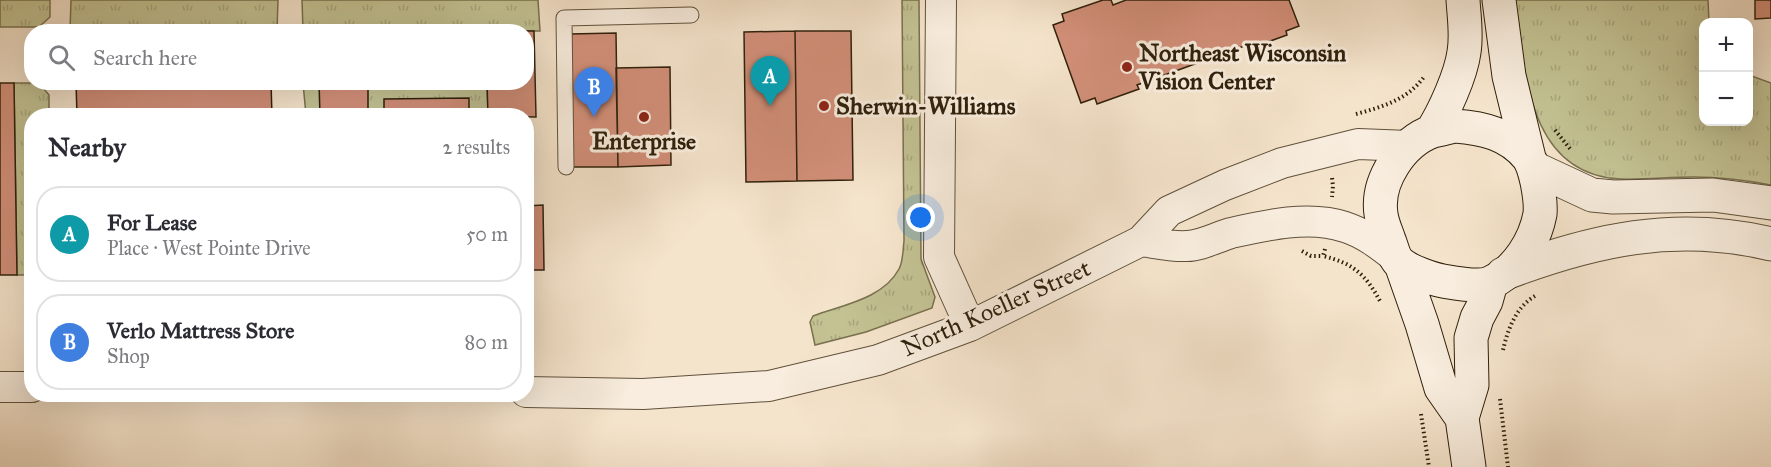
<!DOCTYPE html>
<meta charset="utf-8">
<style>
:root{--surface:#fff;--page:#f7f7f7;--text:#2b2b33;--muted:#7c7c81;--line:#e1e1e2;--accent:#8f2418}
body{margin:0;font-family:"IM FELL Great Primer",serif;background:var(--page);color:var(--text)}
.controls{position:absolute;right:18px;top:18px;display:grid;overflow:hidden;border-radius:12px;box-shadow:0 6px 24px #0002}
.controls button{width:54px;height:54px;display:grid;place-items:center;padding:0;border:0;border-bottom:2px solid var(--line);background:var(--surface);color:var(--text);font:30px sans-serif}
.you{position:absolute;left:921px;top:218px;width:21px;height:21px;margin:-15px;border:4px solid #fff;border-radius:50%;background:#1a73e8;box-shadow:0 0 0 9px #1a73e833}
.badge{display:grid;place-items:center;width:39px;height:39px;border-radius:50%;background:var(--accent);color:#fff;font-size:20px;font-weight:700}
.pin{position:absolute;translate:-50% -50px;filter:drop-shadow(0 2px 3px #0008)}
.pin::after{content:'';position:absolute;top:32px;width:21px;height:18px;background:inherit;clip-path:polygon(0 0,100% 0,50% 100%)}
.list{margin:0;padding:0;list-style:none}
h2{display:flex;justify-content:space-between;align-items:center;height:78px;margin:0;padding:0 24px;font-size:26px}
h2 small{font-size:20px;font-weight:400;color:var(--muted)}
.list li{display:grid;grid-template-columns:39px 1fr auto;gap:18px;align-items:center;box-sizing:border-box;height:96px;margin:0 12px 12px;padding:0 12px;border:2px solid var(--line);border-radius:24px}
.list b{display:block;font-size:22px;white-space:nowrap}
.list p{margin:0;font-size:20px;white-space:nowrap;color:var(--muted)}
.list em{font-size:20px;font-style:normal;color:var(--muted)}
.icon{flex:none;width:33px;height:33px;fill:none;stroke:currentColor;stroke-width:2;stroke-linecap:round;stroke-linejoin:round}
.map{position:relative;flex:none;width:1771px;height:467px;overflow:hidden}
.search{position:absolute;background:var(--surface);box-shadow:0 6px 24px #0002;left:24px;top:24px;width:510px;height:66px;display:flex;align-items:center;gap:15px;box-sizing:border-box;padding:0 21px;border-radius:24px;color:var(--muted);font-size:22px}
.panel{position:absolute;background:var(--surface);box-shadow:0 6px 24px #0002;left:24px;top:108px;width:510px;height:294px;border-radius:24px}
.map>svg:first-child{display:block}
.grass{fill:url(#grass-tufts);stroke:#79714f;stroke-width:1.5}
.building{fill:#d28f79;stroke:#2f200b;stroke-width:1.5}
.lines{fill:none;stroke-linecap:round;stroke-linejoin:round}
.service-casing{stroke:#60513b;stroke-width:17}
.minor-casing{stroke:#60513b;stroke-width:32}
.tertiary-casing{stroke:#60513b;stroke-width:35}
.secondary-casing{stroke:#2f200b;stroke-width:35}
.path{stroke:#2f200b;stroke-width:4;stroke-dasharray:1.5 3;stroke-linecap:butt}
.service{stroke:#f8edde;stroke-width:15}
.minor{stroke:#f8edde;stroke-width:30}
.tertiary{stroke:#f8edde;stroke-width:33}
.secondary{stroke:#f8edde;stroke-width:33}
.poi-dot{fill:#8f2418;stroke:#f8edde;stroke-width:2}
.labels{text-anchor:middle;stroke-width:6;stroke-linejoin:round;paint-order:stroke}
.poi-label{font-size:24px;font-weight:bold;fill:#2f200b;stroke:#f8edde;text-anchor:start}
.street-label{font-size:24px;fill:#2f200b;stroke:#f8edde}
</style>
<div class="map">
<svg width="1771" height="467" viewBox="0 0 1771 467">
<defs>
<pattern id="grass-tufts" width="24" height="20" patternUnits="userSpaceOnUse" patternTransform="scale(1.5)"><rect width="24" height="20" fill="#c3c293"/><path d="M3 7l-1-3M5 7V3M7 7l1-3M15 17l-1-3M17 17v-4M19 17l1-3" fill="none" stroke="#a8a67d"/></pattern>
</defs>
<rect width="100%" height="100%" fill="#f5e4cc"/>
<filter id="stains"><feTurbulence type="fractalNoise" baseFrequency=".00333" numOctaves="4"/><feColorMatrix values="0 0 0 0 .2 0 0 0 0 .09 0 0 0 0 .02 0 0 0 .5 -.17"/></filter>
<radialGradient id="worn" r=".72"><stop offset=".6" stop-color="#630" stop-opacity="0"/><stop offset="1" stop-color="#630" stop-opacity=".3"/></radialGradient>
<path class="grass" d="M0,0H50V17L39,27H0Z
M71,0H278L277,31H70Z
M302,0H538L540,31H303Z
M902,0H919L921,259L935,297L932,308L866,332L815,345L810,322L813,316C842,305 883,299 899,269C903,262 903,250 904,241Z
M1515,0H1708L1709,22H1704V122H1748L1749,75L1771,83V185C1745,180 1720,177 1693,177C1669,177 1644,180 1620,179C1527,174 1525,71 1515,0Z
M14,83H39L49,95V115L32,116L31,275H17Z
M303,83H487L488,115H306Z"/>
<path class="building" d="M1103,0H1111L1113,5L1126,0H1289L1299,26L1286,31L1287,35L1248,49L1247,45L1137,85L1139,89L1097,104L1095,98L1081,103L1053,25L1064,21L1062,14Z
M1755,0H1771V18L1755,19Z
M486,31H534L536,117L488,116L487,82H526V32Z
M795,31L797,181L746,182L744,32Z
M795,31H851L853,180L797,181Z
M616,33L618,167H572L570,34Z
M670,67L671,165L618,167L616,68Z
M76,82H271L272,116H77Z
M319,82H368V116H320Z
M0,83H14L17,275H0Z
M469,98V116H384V99Z
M543,205L544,270H526V206Z"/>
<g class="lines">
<g class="service-casing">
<path id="service" d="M566,167L564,18L691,15"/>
</g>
<g class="minor-casing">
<path id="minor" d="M941,0L939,257L970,326
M1141,241C1155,243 1172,247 1187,246C1201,246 1217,237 1231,233C1266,225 1310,215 1345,227C1364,233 1380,245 1396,258
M0,387H32
M526,392L643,394L769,386L878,360L970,326L1141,241L1169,211L1225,185L1282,163L1358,144L1409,146"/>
</g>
<g class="tertiary-casing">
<path id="tertiary" d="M1534,168L1592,195L1613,197L1713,195L1771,203
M1503,274C1592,240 1676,221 1771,244"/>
</g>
<g class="secondary-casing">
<path id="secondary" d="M1499,0L1509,76L1529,158
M1455,126C1483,128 1509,134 1528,157C1533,164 1535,173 1537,182C1539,192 1541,204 1540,214C1535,241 1517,270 1492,282C1481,288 1455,283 1443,281C1432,279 1409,271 1401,264C1394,259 1392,247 1389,240C1386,231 1382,223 1381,214C1376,181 1402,142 1433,131C1440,129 1448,128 1455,126Z
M1432,131C1444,112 1461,75 1464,52C1467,35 1464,17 1463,0
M1401,264L1422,324L1441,388L1462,418
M1469,467L1462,418L1472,385L1471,338L1477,318L1486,301L1491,283"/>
</g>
<path class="path" d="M1356,114C1382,107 1407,100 1424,77
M1555,130L1571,150
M1332,178L1333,186L1332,197
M1325,249L1323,256C1353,263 1366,275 1380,301
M1302,251L1311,256H1323
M1503,350C1508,329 1516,307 1535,296
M1500,399L1508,467
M1421,414L1429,467"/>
<use href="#service" class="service"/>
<use href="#minor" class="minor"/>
<use href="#tertiary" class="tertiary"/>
<use href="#secondary" class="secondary"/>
</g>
<g class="poi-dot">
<circle cx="1127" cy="67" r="6"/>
<circle cx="824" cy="106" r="6"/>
<circle cx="644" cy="117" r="6"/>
</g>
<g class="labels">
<g class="poi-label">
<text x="1139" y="61">Northeast Wisconsin<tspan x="1139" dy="28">Vision Center</tspan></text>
<text x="836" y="114">Sherwin-Williams</text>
<text x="644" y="149" text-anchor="middle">Enterprise</text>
</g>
<g class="street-label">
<text transform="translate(996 308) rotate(-24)" y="8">North Koeller Street</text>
</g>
</g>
<rect width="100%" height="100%" filter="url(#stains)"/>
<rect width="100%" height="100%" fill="url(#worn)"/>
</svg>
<div class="controls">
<button>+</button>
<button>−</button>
</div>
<div class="you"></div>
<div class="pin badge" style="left:770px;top:106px;background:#0f9aa8">A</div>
<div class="pin badge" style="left:594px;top:117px;background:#3f7fe0">B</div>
<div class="search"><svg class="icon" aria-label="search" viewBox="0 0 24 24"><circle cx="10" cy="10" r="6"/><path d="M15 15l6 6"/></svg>Search here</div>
<section class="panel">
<h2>Nearby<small>2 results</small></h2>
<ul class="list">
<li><span class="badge" style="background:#0f9aa8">A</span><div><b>For Lease</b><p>Place · West Pointe Drive</p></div><em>50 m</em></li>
<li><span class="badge" style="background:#3f7fe0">B</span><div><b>Verlo Mattress Store</b><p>Shop</p></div><em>80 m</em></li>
</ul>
</section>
</div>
